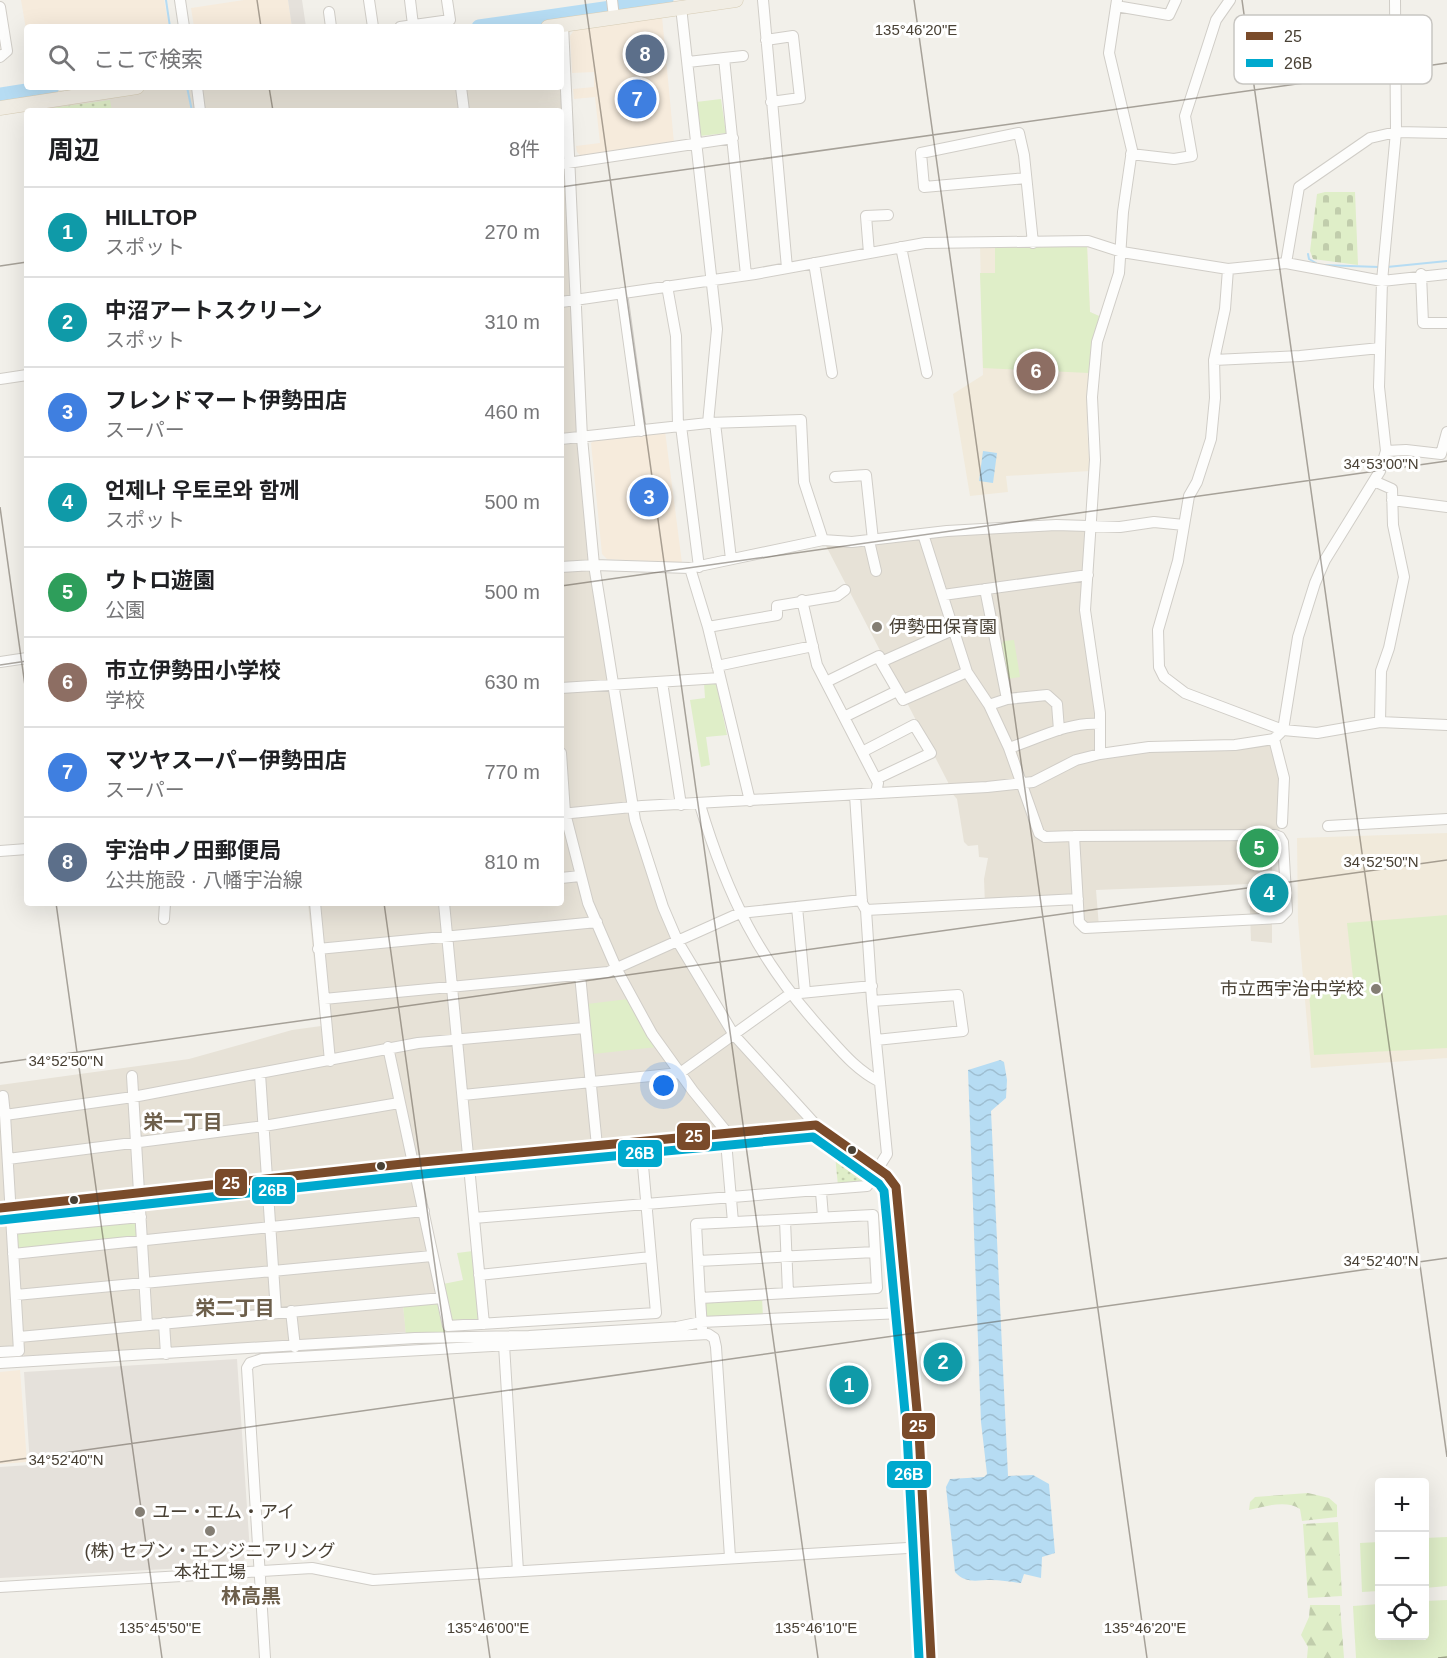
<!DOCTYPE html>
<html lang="ja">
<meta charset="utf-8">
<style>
:root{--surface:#fff;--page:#f2f2f2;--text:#202124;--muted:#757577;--line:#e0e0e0;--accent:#db2777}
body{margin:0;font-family:Helvetica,"Noto Sans JP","Noto Sans KR",sans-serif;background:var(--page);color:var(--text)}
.controls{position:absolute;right:18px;bottom:18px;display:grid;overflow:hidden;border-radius:6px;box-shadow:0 6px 24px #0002}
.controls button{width:54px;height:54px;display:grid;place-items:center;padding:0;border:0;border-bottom:2px solid var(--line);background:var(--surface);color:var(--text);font:30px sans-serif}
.you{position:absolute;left:664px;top:1086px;width:21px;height:21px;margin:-15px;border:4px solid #fff;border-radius:50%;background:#1a73e8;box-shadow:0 0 0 9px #1a73e833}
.badge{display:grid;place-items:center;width:39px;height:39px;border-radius:50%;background:var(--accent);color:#fff;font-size:20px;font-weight:700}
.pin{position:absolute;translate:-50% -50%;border:3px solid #fff;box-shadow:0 2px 6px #0006}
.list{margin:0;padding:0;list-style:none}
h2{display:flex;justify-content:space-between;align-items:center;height:78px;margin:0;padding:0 24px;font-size:26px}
h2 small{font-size:20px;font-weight:400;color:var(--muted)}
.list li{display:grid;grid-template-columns:39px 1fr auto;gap:18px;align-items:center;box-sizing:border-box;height:90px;padding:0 24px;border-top:2px solid var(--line)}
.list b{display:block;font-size:22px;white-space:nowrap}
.list p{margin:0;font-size:20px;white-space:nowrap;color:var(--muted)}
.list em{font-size:20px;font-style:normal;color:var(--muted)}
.icon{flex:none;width:33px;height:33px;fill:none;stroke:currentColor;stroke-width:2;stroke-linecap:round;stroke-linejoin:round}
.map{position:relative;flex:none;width:1447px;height:1658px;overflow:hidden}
.search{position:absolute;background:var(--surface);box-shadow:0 6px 24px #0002;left:24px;top:24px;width:540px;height:66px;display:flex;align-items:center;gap:15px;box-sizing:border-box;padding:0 21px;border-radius:6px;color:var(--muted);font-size:22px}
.panel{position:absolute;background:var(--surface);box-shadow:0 6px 24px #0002;left:24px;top:108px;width:540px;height:798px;border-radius:6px}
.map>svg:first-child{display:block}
.residential{fill:#e7e2d7}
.commercial{fill:#f6ebdc}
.industrial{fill:#e5e1db}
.education{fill:#f1eadb}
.grass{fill:url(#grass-dots)}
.forest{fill:url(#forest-firs)}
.cemetery{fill:url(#cemetery-stones)}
.park{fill:#dfeec8}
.water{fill:url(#water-waves)}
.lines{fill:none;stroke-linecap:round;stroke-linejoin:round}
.stream{stroke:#b6dcf3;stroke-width:2}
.river{stroke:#b6dcf3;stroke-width:15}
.minor-casing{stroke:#d0cdc7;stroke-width:12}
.major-casing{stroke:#d6ccb5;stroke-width:15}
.minor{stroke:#fdfdfc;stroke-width:10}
.major{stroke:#f1ede4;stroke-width:14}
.bus-1-casing{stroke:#fff;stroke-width:14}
.bus-2-casing{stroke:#fff;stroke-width:14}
.bus-1{stroke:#7a4b2a;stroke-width:9}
.bus-2{stroke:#00a9ce;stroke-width:9}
.ticks{fill:none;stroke:#494135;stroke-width:1.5;stroke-opacity:0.45}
.poi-dot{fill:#847e74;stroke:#fff;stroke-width:2}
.bus-dot{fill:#494135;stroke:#fff;stroke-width:2}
.labels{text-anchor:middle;stroke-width:6;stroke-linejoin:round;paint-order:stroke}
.poi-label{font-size:18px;fill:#494135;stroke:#fff;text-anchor:start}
.neighbourhood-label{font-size:20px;font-weight:bold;fill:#6d5f4b;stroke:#fff}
.key{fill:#fff;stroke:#c8c6c2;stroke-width:1.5}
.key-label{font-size:16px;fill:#494135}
.ticks-label{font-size:15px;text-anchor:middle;fill:#494135;stroke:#fff;stroke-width:6;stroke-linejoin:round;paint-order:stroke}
.line-badge{stroke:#fff;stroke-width:2}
.badge-label{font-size:16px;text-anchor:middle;font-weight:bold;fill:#fff}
</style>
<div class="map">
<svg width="1447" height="1658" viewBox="0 0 1447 1658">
<defs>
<pattern id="grass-dots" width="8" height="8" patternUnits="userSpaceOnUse" patternTransform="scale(1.5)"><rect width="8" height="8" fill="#dfeec8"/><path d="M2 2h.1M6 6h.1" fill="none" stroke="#c1cdac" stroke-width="1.8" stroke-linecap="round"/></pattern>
<pattern id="forest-firs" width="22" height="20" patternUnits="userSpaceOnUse" patternTransform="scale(1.5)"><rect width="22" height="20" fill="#dfeec8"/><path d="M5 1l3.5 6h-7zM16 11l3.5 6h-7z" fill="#c1cdac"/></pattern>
<pattern id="cemetery-stones" width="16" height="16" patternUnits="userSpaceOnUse" patternTransform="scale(1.5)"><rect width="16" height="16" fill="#dfeec8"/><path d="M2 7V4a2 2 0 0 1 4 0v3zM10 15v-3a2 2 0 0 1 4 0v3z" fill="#c1cdac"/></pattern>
<pattern id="water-waves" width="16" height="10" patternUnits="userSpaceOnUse" patternTransform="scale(1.5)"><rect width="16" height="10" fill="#b6dcf3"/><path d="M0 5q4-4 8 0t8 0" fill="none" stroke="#9ebed1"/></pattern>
</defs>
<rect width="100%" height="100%" fill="#f2f0ea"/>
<path class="residential" d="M563,25L582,438L630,795L663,907L734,1035L816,1125L412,1163L382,1172L372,1168L0,1208V1085L189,1059L292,1030L321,1026L308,903H561V111H37L36,102L137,87H561Z
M1093,526L1085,610L1100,754L1274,739L1284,778L1282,823L1272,849V943L1251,941L1249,884L1096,890L1099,927L1085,928L1078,900L985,905L984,879L988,858L979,857L978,845L968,846L964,842L957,799L950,791L952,790L823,540Z
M408,1172L411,1174L418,1207L274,1222L272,1187Z
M261,1187L266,1223L146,1236L143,1202L146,1200Z
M133,1202L136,1204L137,1214L15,1227L14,1215Z
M417,1215L420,1217L427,1249L425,1253L280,1267L276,1264L274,1234L276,1230Z
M7,1216L16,1345L12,1349L0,1350V1217Z
M263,1231L266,1233L269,1264L266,1268L150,1279L147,1275V1243Z
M135,1244L138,1247L140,1276L136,1280L21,1290L18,1287L17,1260L20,1256Z
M427,1260L432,1263L437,1291L434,1293L281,1308L279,1305L276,1279L279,1275Z
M266,1275L270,1279L272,1306L269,1309L153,1320L150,1318L148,1290L152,1286Z
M136,1287L140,1291L143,1319L140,1321L24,1333L22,1331L20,1301L23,1298Z
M403,1305L406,1332L297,1340L295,1315Z
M290,1315L292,1341L169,1348L167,1327Z
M163,1327L164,1348L24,1356L23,1341Z"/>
<path class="commercial" d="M21,0H164L169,27H27V35Z
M244,0H288L292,27H194L191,8Z
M662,17L674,143L582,157L577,152L576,146L600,143L595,97L574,99L573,89L594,87V72L572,73L570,36L574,30Z
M665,431L682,563L607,559L602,554L591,443L595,440Z
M20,1370L27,1462L0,1464V1372Z"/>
<path class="industrial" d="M288,0H302L306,27H292Z
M237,1359L250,1552L240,1565L0,1578V1467L30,1465L24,1372Z"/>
<path class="education" d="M980,245H1087L1090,312L1099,316L1093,341L1088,384L1087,427L1090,471L1006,476L1008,492L970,496L953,394L983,375Z
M1447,833V1058L1311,1068L1298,921L1297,838Z"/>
<path class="grass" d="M110,100L112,111H38V110Z
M835,1155L863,1175L866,1182L838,1186Z"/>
<path class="forest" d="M1308,1493L1329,1498L1337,1505V1517L1302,1521L1300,1509C1286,1499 1263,1507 1249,1510L1250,1502L1255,1497Z
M1338,1522L1342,1596L1308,1598L1303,1524Z
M1310,1605H1340L1344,1658H1307L1308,1647L1301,1635L1309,1617Z"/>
<path class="cemetery" d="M1325,192H1355L1358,265L1313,259L1310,251L1317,194Z"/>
<path class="park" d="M721,99L726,133L700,136L696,102Z
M995,245H1087L1090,312L1099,316L1089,373L983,368L980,273H995Z
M1014,640L1020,677L1008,679L1001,646L1004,641Z
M716,682L727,735L706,737L710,765L701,767L690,700L705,698L704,683Z
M1447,915V1048L1314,1055L1309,993L1354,987L1347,923Z
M628,999L657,1047L593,1054L587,1004Z
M137,1219L139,1234L136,1239L20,1250L17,1248L16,1232Z
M473,1251L479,1315L478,1319L456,1323L451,1319L443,1284L463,1280L457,1253Z
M762,1297L763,1318L706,1320L705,1300Z
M435,1302L438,1305L446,1335L406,1336L403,1305Z
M1447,1537V1586L1425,1588V1538Z
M1379,1542V1591L1362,1592L1360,1543Z
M1447,1600V1658H1356L1353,1606L1379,1604L1380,1636H1424L1425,1601Z"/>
<path class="water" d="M983,451L997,453L993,483L979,481Z
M1000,1060L1004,1062L1007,1080L1006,1098L991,1111L1008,1476L1033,1475L1049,1484L1055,1553L1042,1557L1041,1578L1024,1574L1021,1583C1012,1582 1001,1580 991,1580C976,1580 966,1584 955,1572L946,1487L950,1479L984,1477L987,1474L981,1422L968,1070Z"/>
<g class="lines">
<path class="stream" d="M166,0L170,27
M187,87L192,111
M1308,254L1309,259L1316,263
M1321,265L1379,267
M1387,267L1447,261"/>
<path class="river" d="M479,27L666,0
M0,95L52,87"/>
<g class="minor-casing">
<path id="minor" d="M180,0L184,27
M369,0L373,27
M410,0L413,25
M612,0L614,17
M763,0L787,268
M1116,6L1169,15L1176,0
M0,7L7,51L0,57
M681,7L717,329L708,423
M329,12L331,27
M563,25L582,438L594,565L635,820L663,907L678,942L734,1035L816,1125L887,1175L895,1187L919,1432L931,1658
M400,27L450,20L447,0
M766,40L793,36L800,98L771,102
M724,58L743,56
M688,62L724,58L746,275
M197,87L200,111
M461,87L464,111
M1131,154L1174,159L1192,156L1185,116L1216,20L1230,0
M561,164L733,138
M1026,178L924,187L921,153L1019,133L1024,155L1033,243
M901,247L927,373
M869,253L866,216L888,215
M814,263L832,373
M1286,263L1299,187L1370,138L1396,132L1447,133
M1228,269L1225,309L1214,360L1215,398L1211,439L1197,482L1189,496L1178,561L1158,630L1159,667L1164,677L1185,693L1283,730L1317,733L1380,722L1447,725
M1421,274L1423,323H1447
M667,286L676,336L678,426
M622,293L641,431
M561,302L755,274L925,243L1088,241L1122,252L1228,269L1286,263L1382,281L1447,274
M1214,360L1300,356L1380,348
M0,379L27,375
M715,423L731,559
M681,426L699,567
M561,439L708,423L801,420L804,482L823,540
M1386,451L1406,450L1441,454L1447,432
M835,477L866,475L873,540
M1374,481L1392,489L1393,525L1404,577L1389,648L1381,671L1380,722
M1392,500L1447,507
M923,534L967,672L989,705L1009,748L1039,833L1045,837L1074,836L1275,835L1280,837L1283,842L1287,911L1280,918L1085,928L1079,922L1074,836
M869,541L876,571
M561,567L594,565L690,568L823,540L852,542L947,531L1056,525L1120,527L1154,522L1184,525
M690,568L708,627L750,801
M985,589L1007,699
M943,595L1088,575
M802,600L817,665L878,783L876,793
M708,627L777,615V606L837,596L845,590
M955,629L881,662L903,700L967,672
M0,662L27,658
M717,666L813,646
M662,682L681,805
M826,682L879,656L881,662
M561,688L720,678
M989,705L1007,699L1047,695L1057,704L1059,730
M844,717L897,691
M1274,739L1284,778L1282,823
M1009,748C1037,739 1070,721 1100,724
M862,752L914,725L931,753L876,779
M561,753L565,813L588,903L617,970L652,1034L693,1091L725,1130L733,1222
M1100,754V713L1085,610L1095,460L1092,397L1097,342L1119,273L1123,212L1132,150L1109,53L1117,0
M700,805C727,895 759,961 823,1031C841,1051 856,1070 880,1082
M561,814L642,806L987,787L1033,782L1076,760L1100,754L1149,747L1235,745L1274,739L1283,730L1298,637L1315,583L1325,560L1380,471L1386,451L1379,387L1382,281L1396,132L1395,0
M1328,826L1447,819
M0,851L27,849
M561,878L580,876
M315,903L330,1061
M444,903L484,1324
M797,907L805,992
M866,910L1078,899
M164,919L165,903
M318,949L597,922
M580,975L597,1146
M324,999L608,972L740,913L862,900
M872,1001L958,995L963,1031L876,1040
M388,1047L448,1326L656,1313L641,1143
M260,1074L276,1312
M132,1076L147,1325
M463,1095L680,1073L790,994L872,986
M3,1096L5,1115
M8,1159L264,1126L399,1103
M821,1192L823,1217
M0,1208L412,1163L816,1125
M873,1215L877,1288L700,1298L696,1224Z
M474,1218L867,1186L887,1154L872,1001L866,910L862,903L855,795
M785,1220L788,1293
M12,1229L141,1217
M13,1254L424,1211
M698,1261L875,1252
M479,1275L651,1257
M16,1295L432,1256
M700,1298L702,1328
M291,1311L295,1347
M164,1323L166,1354
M19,1337L442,1298
M504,1345L518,1571
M0,1352L19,1351L5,1115L133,1097L418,1043L584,1028
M0,1363L415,1338L529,1336L677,1327L701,1322L902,1313
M0,1587L312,1568L373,1580L924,1547
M265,1658L247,1368L250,1363L262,1359L708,1334L714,1338L716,1347L730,1557"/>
</g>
<g class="major-casing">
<path id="major" d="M548,27L736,0
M0,108L137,87"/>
</g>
<use href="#minor" class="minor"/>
<use href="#major" class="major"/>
<g class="bus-1-casing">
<path id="bus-1" d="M0,1208L412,1163L816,1125L887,1175L896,1187L919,1432L931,1658"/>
</g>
<g class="bus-2-casing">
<path id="bus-2" d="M1,1220L413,1175L813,1137L879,1184L884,1191L907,1433L919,1658"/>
</g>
<use href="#bus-1" class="bus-1"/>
<use href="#bus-2" class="bus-2"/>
</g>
<path class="ticks" d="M257,0L261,27M585,0L818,1658M914,0L1147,1658M1242,0L1447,1457M269,87L273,111M561,187L1447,63M0,266L27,262M0,507L27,700M561,586L1447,461M0,665L27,661M56,903L162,1658M384,903L490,1658M0,1063L1447,860M0,1462L1447,1258M1438,1658L1447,1657"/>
<g class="poi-dot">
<circle cx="877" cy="627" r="6"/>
<circle cx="1376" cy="989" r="6"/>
<circle cx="140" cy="1512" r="6"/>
<circle cx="210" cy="1531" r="6"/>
</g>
<g class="bus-dot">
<circle cx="852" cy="1150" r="5"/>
<circle cx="381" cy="1166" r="5"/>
<circle cx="74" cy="1200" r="5"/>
</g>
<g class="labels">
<g class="poi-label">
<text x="889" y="633">伊勢田保育園</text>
<text x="1364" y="995" text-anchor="end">市立西宇治中学校</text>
<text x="152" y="1518">ユー・エム・アイ</text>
<text x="210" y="1557" text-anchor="middle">(株) セブン・エンジニアリング<tspan x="210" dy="21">本社工場</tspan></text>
</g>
<g class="neighbourhood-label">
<text x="183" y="1129">栄一丁目</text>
<text x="235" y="1315">栄二丁目</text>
<text x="251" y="1603">林高黒</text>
</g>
</g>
<rect x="1234" y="15" width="198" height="69" rx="9" class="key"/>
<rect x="1246" y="32" width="27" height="8" fill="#7a4b2a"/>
<rect x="1246" y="59" width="27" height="8" fill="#00a9ce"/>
<g class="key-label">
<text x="1284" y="42">25</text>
<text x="1284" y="69">26B</text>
</g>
<g class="ticks-label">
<text x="916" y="35">135°46'20"E</text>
<text x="1381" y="469">34°53'00"N</text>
<text x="1381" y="867">34°52'50"N</text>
<text x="66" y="1066">34°52'50"N</text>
<text x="1381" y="1266">34°52'40"N</text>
<text x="66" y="1465">34°52'40"N</text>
<text x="160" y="1633">135°45'50"E</text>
<text x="488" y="1633">135°46'00"E</text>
<text x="816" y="1633">135°46'10"E</text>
<text x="1145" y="1633">135°46'20"E</text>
</g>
<g class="line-badge">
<rect x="676" y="1122" width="35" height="29" rx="6" fill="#7a4b2a"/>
<rect x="617" y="1139" width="46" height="29" rx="6" fill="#00a9ce"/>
<rect x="214" y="1168" width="34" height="29" rx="6" fill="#7a4b2a"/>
<rect x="251" y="1176" width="45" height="29" rx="6" fill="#00a9ce"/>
<rect x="901" y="1412" width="35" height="28" rx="6" fill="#7a4b2a"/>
<rect x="886" y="1460" width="46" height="29" rx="6" fill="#00a9ce"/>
</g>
<g class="badge-label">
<text x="694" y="1142">25</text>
<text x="640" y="1159">26B</text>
<text x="231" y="1189">25</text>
<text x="273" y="1196">26B</text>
<text x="918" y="1432">25</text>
<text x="909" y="1480">26B</text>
</g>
</svg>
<div class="controls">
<button>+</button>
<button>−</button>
<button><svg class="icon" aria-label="locate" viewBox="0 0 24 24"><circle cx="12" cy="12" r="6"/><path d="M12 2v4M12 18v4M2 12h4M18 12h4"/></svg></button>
</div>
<div class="you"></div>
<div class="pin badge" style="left:849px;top:1385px;background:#0f9aa8">1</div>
<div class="pin badge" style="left:943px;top:1362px;background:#0f9aa8">2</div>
<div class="pin badge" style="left:649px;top:497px;background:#3f7fe0">3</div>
<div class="pin badge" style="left:1269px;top:893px;background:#0f9aa8">4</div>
<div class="pin badge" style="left:1259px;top:848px;background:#2e9e5b">5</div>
<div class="pin badge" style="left:1036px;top:371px;background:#8d6e63">6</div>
<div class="pin badge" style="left:637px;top:99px;background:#3f7fe0">7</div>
<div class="pin badge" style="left:645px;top:54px;background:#5c6f8a">8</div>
<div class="search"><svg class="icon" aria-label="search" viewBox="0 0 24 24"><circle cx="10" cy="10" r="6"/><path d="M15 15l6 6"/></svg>ここで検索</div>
<section class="panel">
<h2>周辺<small>8件</small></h2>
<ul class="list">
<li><span class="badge" style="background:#0f9aa8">1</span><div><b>HILLTOP</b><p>スポット</p></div><em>270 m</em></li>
<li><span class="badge" style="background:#0f9aa8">2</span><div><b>中沼アートスクリーン</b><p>スポット</p></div><em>310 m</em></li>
<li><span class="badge" style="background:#3f7fe0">3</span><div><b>フレンドマート伊勢田店</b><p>スーパー</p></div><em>460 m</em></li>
<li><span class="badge" style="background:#0f9aa8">4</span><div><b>언제나 우토로와 함께</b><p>スポット</p></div><em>500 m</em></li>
<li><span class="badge" style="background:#2e9e5b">5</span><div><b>ウトロ遊園</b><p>公園</p></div><em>500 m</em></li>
<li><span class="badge" style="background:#8d6e63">6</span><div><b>市立伊勢田小学校</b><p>学校</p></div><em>630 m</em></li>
<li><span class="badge" style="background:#3f7fe0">7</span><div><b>マツヤスーパー伊勢田店</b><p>スーパー</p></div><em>770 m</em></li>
<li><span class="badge" style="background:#5c6f8a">8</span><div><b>宇治中ノ田郵便局</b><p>公共施設 · 八幡宇治線</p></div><em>810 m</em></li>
</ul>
</section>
</div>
